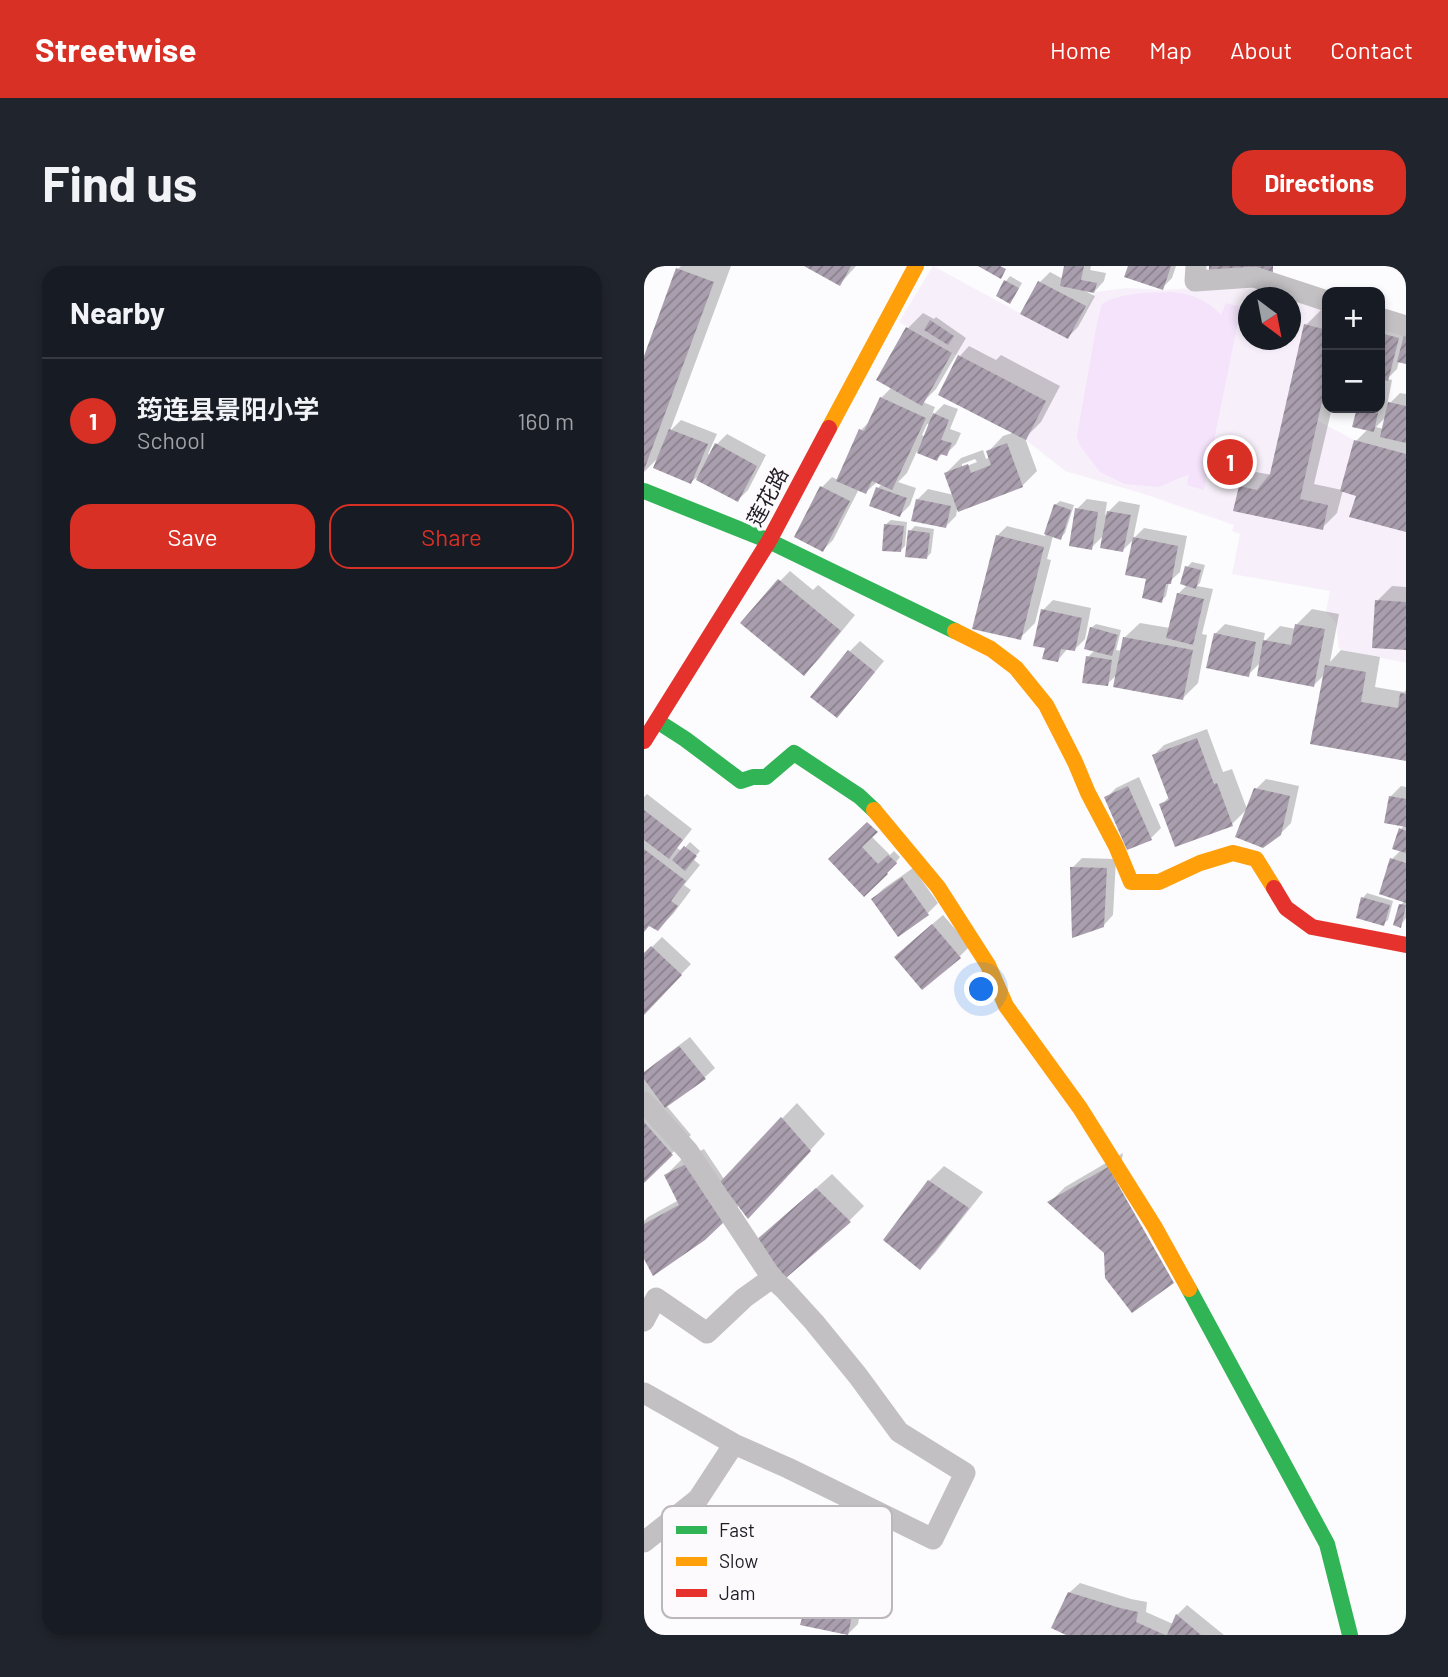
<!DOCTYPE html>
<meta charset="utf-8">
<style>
:root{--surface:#171b24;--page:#20242c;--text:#f1f3f6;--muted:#9ea1a6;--line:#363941;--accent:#d93025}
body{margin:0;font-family:Barlow,"Noto Sans SC",sans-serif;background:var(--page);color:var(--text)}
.controls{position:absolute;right:21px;top:21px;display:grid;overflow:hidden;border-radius:14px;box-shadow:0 4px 10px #0003}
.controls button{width:63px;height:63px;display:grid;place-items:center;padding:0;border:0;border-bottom:2px solid var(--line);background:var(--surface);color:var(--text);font:35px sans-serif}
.compass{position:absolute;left:594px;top:21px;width:63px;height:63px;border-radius:50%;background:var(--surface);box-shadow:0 4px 10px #0003;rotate:148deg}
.you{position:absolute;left:338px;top:724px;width:24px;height:24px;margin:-18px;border:5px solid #fff;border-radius:50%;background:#1a73e8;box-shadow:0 0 0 10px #1a73e833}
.badge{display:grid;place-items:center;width:46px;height:46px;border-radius:50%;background:var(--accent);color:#fff;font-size:23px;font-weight:700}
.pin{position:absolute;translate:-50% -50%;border:4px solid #fff;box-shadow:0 2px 7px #0006}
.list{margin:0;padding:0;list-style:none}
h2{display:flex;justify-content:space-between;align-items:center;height:91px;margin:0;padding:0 28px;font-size:30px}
h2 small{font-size:23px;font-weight:400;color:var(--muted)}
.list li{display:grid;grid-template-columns:46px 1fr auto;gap:21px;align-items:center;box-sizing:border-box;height:126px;padding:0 28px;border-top:2px solid var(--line)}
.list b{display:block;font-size:26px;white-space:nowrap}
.list p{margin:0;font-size:23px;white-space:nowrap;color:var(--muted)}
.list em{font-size:23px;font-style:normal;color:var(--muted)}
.actions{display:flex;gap:14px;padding:21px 28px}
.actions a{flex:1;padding:16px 0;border:2px solid var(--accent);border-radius:21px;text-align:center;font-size:24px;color:var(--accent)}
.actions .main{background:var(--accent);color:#fff}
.map{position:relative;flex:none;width:762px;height:1369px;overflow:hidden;border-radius:21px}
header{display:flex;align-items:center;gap:42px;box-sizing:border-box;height:98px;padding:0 35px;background:var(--accent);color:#fff}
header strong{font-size:33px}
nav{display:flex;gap:38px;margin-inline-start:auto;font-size:24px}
.intro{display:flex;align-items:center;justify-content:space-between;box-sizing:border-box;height:168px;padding:0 42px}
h1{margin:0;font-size:49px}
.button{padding:18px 32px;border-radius:21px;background:var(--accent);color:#fff;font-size:24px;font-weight:700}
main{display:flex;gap:42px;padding:0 42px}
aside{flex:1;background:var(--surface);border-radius:21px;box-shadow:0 4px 10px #0003}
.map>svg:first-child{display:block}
.built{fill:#f7f0fa;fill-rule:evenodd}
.green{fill:#f4e3fa}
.shadow{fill:#0003;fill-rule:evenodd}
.building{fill:url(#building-hatch)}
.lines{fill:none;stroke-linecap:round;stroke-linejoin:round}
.street{stroke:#c2c0c3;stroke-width:21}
.fast{stroke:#30b455;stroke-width:16}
.slow{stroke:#ff9f0a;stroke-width:16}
.jam{stroke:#e5322d;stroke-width:16}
.labels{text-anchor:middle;stroke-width:7;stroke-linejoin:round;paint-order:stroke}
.street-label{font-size:21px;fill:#211b23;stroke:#fdfafe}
.key{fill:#fdfafe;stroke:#bbb7bc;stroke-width:2}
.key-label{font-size:19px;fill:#211b23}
</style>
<header>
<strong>Streetwise</strong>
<nav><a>Home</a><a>Map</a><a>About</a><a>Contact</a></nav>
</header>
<div class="intro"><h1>Find us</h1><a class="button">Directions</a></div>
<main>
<aside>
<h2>Nearby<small></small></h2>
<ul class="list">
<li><span class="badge">1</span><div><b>筠连县景阳小学</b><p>School</p></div><em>160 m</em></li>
</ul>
<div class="actions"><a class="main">Save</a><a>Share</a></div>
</aside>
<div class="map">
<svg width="762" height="1369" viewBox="0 0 762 1369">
<defs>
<pattern id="building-hatch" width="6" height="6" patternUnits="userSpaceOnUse" patternTransform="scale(1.75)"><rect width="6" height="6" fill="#a99ead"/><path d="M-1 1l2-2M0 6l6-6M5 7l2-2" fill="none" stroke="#89808c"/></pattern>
</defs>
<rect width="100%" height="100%" fill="#fcfbfd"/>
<path class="built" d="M289,0L424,73L451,26L483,22L519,24L550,22L626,23L683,40V113L674,155L710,174L762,188V397L695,383L692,357L682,346L686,325L588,308L596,268L588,265L590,259L500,228L421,205L382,174L320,142L340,103L308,87L255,56ZM604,32H646V74H604Z"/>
<path class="green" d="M527,26C546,27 564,34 577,49L582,37L597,41L560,224L543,219L545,208L515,221L481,218L456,206L436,180L433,170L453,57L458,38C478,26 505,27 527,26Z"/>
<path class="shadow" d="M37,0H87L26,165L37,154L73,168L64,188L67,189L73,178L83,168L122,189L104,224L94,234L52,212L47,216L16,190L0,206V95L34,3Z
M164,0H212L196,18Z
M422,0H447L446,4L462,7L460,15L450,26L441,25L451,30L434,61L424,71L396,16L406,6L419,13Z
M486,0H532L528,12L518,22Z
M366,10L378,17L370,31L366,36L362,15Z
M677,44L683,46V142H688L670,218L698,224L712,175L724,163L710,159L714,142H736V55L762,62V96L755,95L753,103L743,113L748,114L743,140L756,127L762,128V265L714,228L699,224L693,247L678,262L597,221L612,206L628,209L662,59ZM742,151L740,163L732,161Z
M279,47L290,53L292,51L322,72L292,123L279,136L291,141L287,151L300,138L314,143L306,163L317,167L312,178L302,188L299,187L293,193L273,185L263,207L254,216L272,222L266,239L256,249L234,222L238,218L233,216L222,226L215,223L189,274L179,284L152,270L178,221L188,211L194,214L217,164L227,154L237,132L248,121L264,62ZM283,158L286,159L281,171L278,169Z
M325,80L352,94L357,89L416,120L397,156L381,172L393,205L378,220L313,244L312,250L302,260L273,234L284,223L310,229L302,207L317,192L339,184L342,193L346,191L344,186L359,170L371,166L315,91ZM331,193L333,196L318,202V198Z
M443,233L463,236L461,249L475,235L496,239L489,273L500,262L543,270L536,306L525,316L522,330L517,335L505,312L490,273L479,284L460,269L447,282L433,243Z
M416,235L430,239L421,267L416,272L409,270L403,293L407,294L391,357L376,372L353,270L363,260L401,270L411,239Z
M247,254L263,256L261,280L256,285L242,258Z
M271,260L290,263L287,287L282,292L266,265Z
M548,296L561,299L556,317L553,320L569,323L558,368L563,369L554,417L539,432L473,409L463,418L444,391L451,384L447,362L452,358L477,364L472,384L478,385L480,372L496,357L526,362L534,328L543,319V301Z
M146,305L169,324L174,319L211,349L175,393L160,408L136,315Z
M748,320L762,321V383L733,335Z
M409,334L447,342L441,373L431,383L424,382L414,394L403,381L399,344Z
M668,343L695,348L686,396L697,384L736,391L731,421L760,426L762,424V493L681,408L670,419L617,396L604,409L571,368L581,358L621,367L619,377L636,360L652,363L653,358Z
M216,375L240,395L203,440L206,385Z
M563,463L579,506L588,503L603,543L588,558L517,539L526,530L510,489L520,479Z
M495,511L517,562L507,572L462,532L472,522Z
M622,513L655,520L647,557L636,568L612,523Z
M757,520L762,521V652L756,660L757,639L761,634L748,593L757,584V563L761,559L746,531Z
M3,528L48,563L33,582L38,585L46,576L56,585L49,593L56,599L40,619L47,624L29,648L14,663L6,657L0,664V531Z
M227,570L246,589L250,585L256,591L252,596L253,597L220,629L186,593Z
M438,592L472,593L469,649L459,660L428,602Z
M269,602L294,637L284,647L229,633L239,623Z
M723,627L749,635L744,654L739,658L719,632Z
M299,649L326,680L316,690L262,681Z
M18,671L47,698L0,747V689Z
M46,771L71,802L61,811L22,839L47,869L0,914V808L9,799Z
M153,837L181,868L119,936L95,939L81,953L0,989V955L4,951L35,934L22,909L37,894L60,883L80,913Z
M479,887L461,986L406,936L421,921Z
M300,900L339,926L291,987L276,1002L285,915Z
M188,908L220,940L205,955L113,975Z
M181,1303L222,1315L214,1358L204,1368L171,1313Z
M436,1317L487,1333L503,1336L502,1346L529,1358L533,1349L543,1339L580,1369H426L425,1327Z"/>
<path class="building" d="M160,0H207L196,20Z
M334,0H356L362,3L357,13Z
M420,0H440L437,14L453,17L450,27L416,20Z
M484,0H527L519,24L480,11Z
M565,0H629V6L565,4Z
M32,2L70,16L0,204V90Z
M360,14L375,22L366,38L352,30Z
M394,15L442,40L424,73L376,48Z
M286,54L310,70L304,79L280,64Z
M660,58L683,64V113L656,233L684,239L679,264L589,245L595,220L613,224L626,208Z
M262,61L308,87L278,140L232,114Z
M761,65H762V98L753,96Z
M736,67L755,72L744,115L736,113Z
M314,89L402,135L382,174L294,129Z
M236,131L282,152L248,224L228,215L222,228L192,215L215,163L220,165Z
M744,136L762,140V177L736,171Z
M713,142H735L730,166L708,161Z
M289,147L305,154L297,174L308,177L303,190L296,188L293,195L273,187Z
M25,163L64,178L47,218L9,202Z
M710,174L762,188V266L705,251L712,230L696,225Z
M71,177L113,200L94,236L52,214Z
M363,177L379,221L314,246L300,207L324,198L327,207L347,199L342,185Z
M176,220L206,235L179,286L150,271Z
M232,221L263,232L256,251L225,240Z
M272,233L307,240L302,262L267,255Z
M410,238L427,244L417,274L400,268Z
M431,242L454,246L448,284L425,280Z
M463,245L487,249L479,286L456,282Z
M240,258L260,260L257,286L238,285Z
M264,264L286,267L283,293L261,291Z
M352,269L400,281L377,374L328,363Z
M489,271L534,280L527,318H522L518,337L498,332L502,313L481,309Z
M541,300L557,304L552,323L536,318Z
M134,313L197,365L160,410L96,357Z
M533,327L560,333L549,379L522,372Z
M731,334L762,336V384L728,382Z
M397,343L438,352L431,385L417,383L414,396L398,393L401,382L389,380Z
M651,358L681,363L670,421L613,410L619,374L647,379Z
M446,361L474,369L468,390L440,383Z
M570,367L612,376L605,411L562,402Z
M479,371L549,384L539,434L469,421Z
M204,384L231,406L193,452L166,431Z
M442,390L468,394L464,420L438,417Z
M681,399L722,406L717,436L754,442L756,427L762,428V495L666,478Z
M553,472L570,518L573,517L589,560L531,581L515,538L525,534L508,489Z
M484,520L508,574L483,584L460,531Z
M610,522L646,530L637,569L619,582L591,571Z
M745,530L762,533V561L740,557Z
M0,544L39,574L25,593L0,574Z
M223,556L234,566L218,581L234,598L244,589L253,597L243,607L244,608L220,631L184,593Z
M755,562L762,565V587L748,583Z
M40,580L53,590L41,605L28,594Z
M0,583L42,615L27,635L34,640L14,665L5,660L0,666Z
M746,592L762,597V637L735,628Z
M426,601L463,602L460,661L428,672Z
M258,611L285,649L254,671L227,633Z
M717,631L746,639L740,660L712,652Z
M755,638L762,639L757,662L749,659Z
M288,658L317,692L278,724L250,691Z
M7,680L38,709L0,749V687Z
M35,780L62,813L21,842L0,813V806Z
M137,851L167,885L104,953L76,916Z
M0,856L29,889L0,917Z
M44,897L82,954L61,974L9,1010L0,993V958L35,939L20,909Z
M464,901L530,1017L488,1047L461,1012L460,987L403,936Z
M284,914L325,942L276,1004L239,974Z
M172,922L207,956L142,1012L111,975Z
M170,1312L213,1325L204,1369L156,1359Z
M424,1326L476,1342L494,1346L492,1356L521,1369H422L407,1362Z
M532,1348L557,1369H523Z"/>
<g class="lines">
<path class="street" d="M552,0L551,15L610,11L683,35
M736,52L762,60
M0,836L44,885L128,1012L140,1023L170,1056L214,1110L255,1166L321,1207L289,1273L144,1202L90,1178L0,1127
M0,1055L12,1032L63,1067L100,1032L128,1012
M0,1276L54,1233L90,1178"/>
<path class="fast" d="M0,225L125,275L311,365
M13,455L41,473L97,515L109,511H122L150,487L215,530L230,544
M545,1023L683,1278L706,1369"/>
<path class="slow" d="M185,162L272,0
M311,365L347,383L372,402L402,439L431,496L444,527L472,580L487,616H515L556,597L589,587L612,593L630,622
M230,544L294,621L344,699L362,740L436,842L510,960L545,1023"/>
<path class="jam" d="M0,475L125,275L185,162
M630,622L642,642L668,661L762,679"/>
</g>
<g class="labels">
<g class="street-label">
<text transform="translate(124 231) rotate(-62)" y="7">莲花路</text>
</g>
</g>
<rect x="18" y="1240" width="230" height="112" rx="10" class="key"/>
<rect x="32" y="1260" width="31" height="8" fill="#30b455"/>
<rect x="32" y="1291" width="31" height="9" fill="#ff9f0a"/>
<rect x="32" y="1323" width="31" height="8" fill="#e5322d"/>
<g class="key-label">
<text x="75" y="1271">Fast</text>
<text x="75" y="1302">Slow</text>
<text x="75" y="1334">Jam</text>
</g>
</svg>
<div class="controls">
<button>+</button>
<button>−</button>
</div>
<svg class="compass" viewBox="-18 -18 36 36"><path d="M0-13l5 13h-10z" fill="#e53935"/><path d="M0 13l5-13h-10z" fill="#9ea1a6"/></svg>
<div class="you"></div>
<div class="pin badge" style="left:586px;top:196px">1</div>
</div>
</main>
